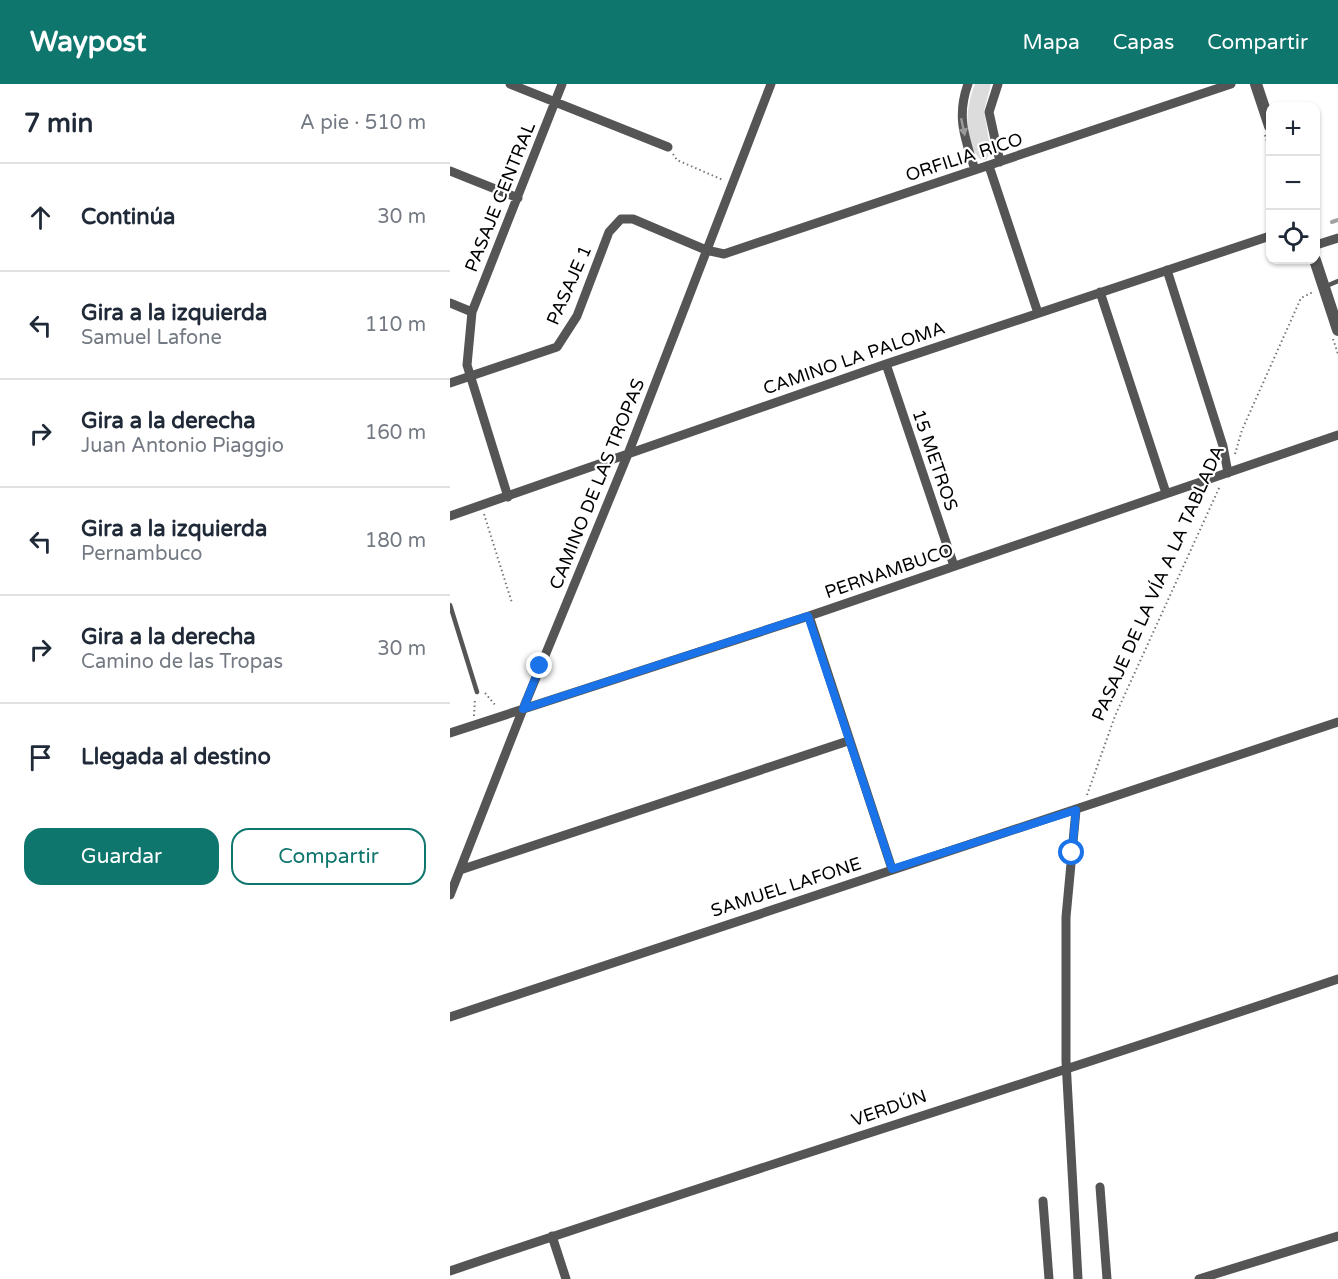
<!DOCTYPE html>
<html lang="es">
<meta charset="utf-8">
<style>
:root{--surface:#fff;--page:#f2f2f3;--text:#1f2937;--muted:#747a83;--line:#e0e1e3;--accent:#0f766e}
body{margin:0;font-family:"Varela Round",sans-serif;background:var(--page);color:var(--text)}
.controls{position:absolute;right:18px;top:18px;display:grid;overflow:hidden;border-radius:12px;box-shadow:0 2px 4px #0004}
.controls button{width:54px;height:54px;display:grid;place-items:center;padding:0;border:0;border-bottom:2px solid var(--line);background:var(--surface);color:var(--text);font:30px sans-serif}
.stop{position:absolute;width:18px;height:18px;margin:-14px;border:4px solid #1a73e8;border-radius:50%;background:#fff}
.stop.end{background:#1a73e8;border-color:#fff;box-shadow:0 2px 6px #0008}
.list{margin:0;padding:0;list-style:none}
h2{display:flex;justify-content:space-between;align-items:center;height:78px;margin:0;padding:0 24px;font-size:26px}
h2 small{font-size:20px;font-weight:400;color:var(--muted)}
.list li{display:grid;grid-template-columns:39px 1fr auto;gap:18px;align-items:center;box-sizing:border-box;height:108px;padding:0 24px;border-top:2px solid var(--line)}
.list b{display:block;font-size:22px;white-space:nowrap}
.list p{margin:0;font-size:20px;white-space:nowrap;color:var(--muted)}
.list em{font-size:20px;font-style:normal;color:var(--muted)}
.actions{display:flex;gap:12px;padding:18px 24px}
.actions a{flex:1;padding:14px 0;border:2px solid var(--accent);border-radius:18px;text-align:center;font-size:21px;color:var(--accent)}
.actions .main{background:var(--accent);color:#fff}
.icon{flex:none;width:33px;height:33px;fill:none;stroke:currentColor;stroke-width:2;stroke-linecap:round;stroke-linejoin:round}
.map{position:relative;flex:none;width:888px;height:1195px;overflow:hidden}
header{display:flex;align-items:center;gap:36px;box-sizing:border-box;height:84px;padding:0 30px;background:var(--accent);color:#fff}
header strong{font-size:28px}
nav{display:flex;gap:33px;margin-inline-start:auto;font-size:21px}
main{display:flex}
aside{flex:1;background:var(--surface)}
.map>svg:first-child{display:block}
.green{fill:#dcdcdc}
.lines{fill:none;stroke-linecap:round;stroke-linejoin:round}
.stream{stroke:#a3a3a3;stroke-width:4}
.path{stroke:#777;stroke-width:2;stroke-dasharray:1.5 3;stroke-linecap:butt}
.service{stroke:#555;stroke-width:4.5}
.minor{stroke:#555;stroke-width:9}
.tertiary{stroke:#555;stroke-width:12}
.oneway{fill:#999}
.route{stroke:#1a73e8;stroke-width:8}
.labels{text-anchor:middle;stroke-width:4.5;stroke-linejoin:round;paint-order:stroke}
.street-label{font-size:18px;fill:#000;stroke:#fff}
</style>
<header>
<strong>Waypost</strong>
<nav><a>Mapa</a><a>Capas</a><a>Compartir</a></nav>
</header>
<main>
<aside>
<h2>7 min<small>A pie · 510 m</small></h2>
<ul class="list">
<li><svg class="icon" aria-label="ahead" viewBox="0 0 24 24"><path d="M12 20V5M6 11l6-6 6 6"/></svg><div><b>Continúa</b></div><em>30 m</em></li>
<li><svg class="icon" aria-label="left" viewBox="0 0 24 24"><path d="M17 20v-9H6M10 6l-5 5 5 5"/></svg><div><b>Gira a la izquierda</b><p>Samuel Lafone</p></div><em>110 m</em></li>
<li><svg class="icon" aria-label="right" viewBox="0 0 24 24"><path d="M7 20v-9h11M14 6l5 5-5 5"/></svg><div><b>Gira a la derecha</b><p>Juan Antonio Piaggio</p></div><em>160 m</em></li>
<li><svg class="icon" aria-label="left" viewBox="0 0 24 24"><path d="M17 20v-9H6M10 6l-5 5 5 5"/></svg><div><b>Gira a la izquierda</b><p>Pernambuco</p></div><em>180 m</em></li>
<li><svg class="icon" aria-label="right" viewBox="0 0 24 24"><path d="M7 20v-9h11M14 6l5 5-5 5"/></svg><div><b>Gira a la derecha</b><p>Camino de las Tropas</p></div><em>30 m</em></li>
<li><svg class="icon" aria-label="arrive" viewBox="0 0 24 24"><path d="M6 21V4h12l-3 4 3 4H6"/></svg><div><b>Llegada al destino</b></div></li>
</ul>
<div class="actions"><a class="main">Guardar</a><a>Compartir</a></div>
</aside>
<div class="map">
<svg width="888" height="1195" viewBox="0 0 888 1195">
<rect width="100%" height="100%" fill="#fff"/>
<path class="green" d="M525,0H541L534,27L541,68L536,76L530,75C512,56 516,21 525,0Z"/>
<g class="lines">
<path class="stream" d="M882,138L888,136"/>
<path class="path" d="M815,51L820,68
M223,70L227,76L273,96
M883,255L888,270
M785,370L792,346L851,214L863,208
M34,430L62,519
M35,609L46,622
M24,632L25,614
M637,711L665,632L770,402"/>
<path class="service" d="M874,203L888,197
M0,521L27,608"/>
<path class="minor" d="M60,0L218,63
M518,0C506,33 515,54 525,86
M548,0L539,28L550,78
M539,82L588,229
M0,87L68,114
M866,161L888,154
M717,186L773,362L778,389
M650,208L716,409
M0,219L22,228
M436,280L504,482
M0,299L107,263L127,232L159,148L171,135H183L256,166L274,170L781,0
M58,413L17,281L22,228L112,0
M0,432L436,280L820,152
M359,532L442,785
M0,649L359,532L888,351
M626,726L616,833V977L628,1195
M10,786L398,657
M0,811L73,625L178,370L321,0
M0,933L888,638
M650,1103L657,1195
M593,1117L599,1195
M102,1152L116,1195
M0,1187C295,1087 593,995 888,895
M749,1195L888,1152"/>
<path class="tertiary" d="M806,0L820,42
M865,176L888,246"/>
</g>
<defs><path id="oneway-solid" d="M-6-.8H1V-3.2L6.5 0L1 3.2V.8H-6Z" transform="scale(1.5)"/></defs>
<use class="oneway" href="#oneway-solid" transform="translate(513 43) rotate(78)"/>
<g class="lines">
<path class="route" d="M90,582L73,625L358,532L442,785L626,726L622,769"/>
</g>
<g class="labels">
<g class="street-label">
<text transform="translate(514 73) rotate(-18)" y="6">ORFILIA RICO</text>
<text transform="translate(50 113) rotate(-68)" y="6">PASAJE CENTRAL</text>
<text transform="translate(119 201) rotate(-66)" y="6">PASAJE 1</text>
<text transform="translate(404 274) rotate(-19)" y="6">CAMINO LA PALOMA</text>
<text transform="translate(485 376) rotate(71)" y="6">15 METROS</text>
<text transform="translate(147 400) rotate(-68)" y="6">CAMINO DE LAS TROPAS</text>
<text transform="translate(439 487) rotate(-19)" y="6">PERNAMBUCO</text>
<text transform="translate(708 499) rotate(-66)" y="6">PASAJE DE LA VÍA A LA TABLADA</text>
<text transform="translate(336 803) rotate(-18)" y="6">SAMUEL LAFONE</text>
<text transform="translate(439 1024) rotate(-19)" y="6">VERDÚN</text>
</g>
</g>
</svg>
<div class="controls">
<button>+</button>
<button>−</button>
<button><svg class="icon" aria-label="locate" viewBox="0 0 24 24"><circle cx="12" cy="12" r="6"/><path d="M12 2v4M12 18v4M2 12h4M18 12h4"/></svg></button>
</div>
<div class="stop" style="left:622px;top:769px"></div>
<div class="stop end" style="left:90px;top:582px"></div>
</div>
</main>
